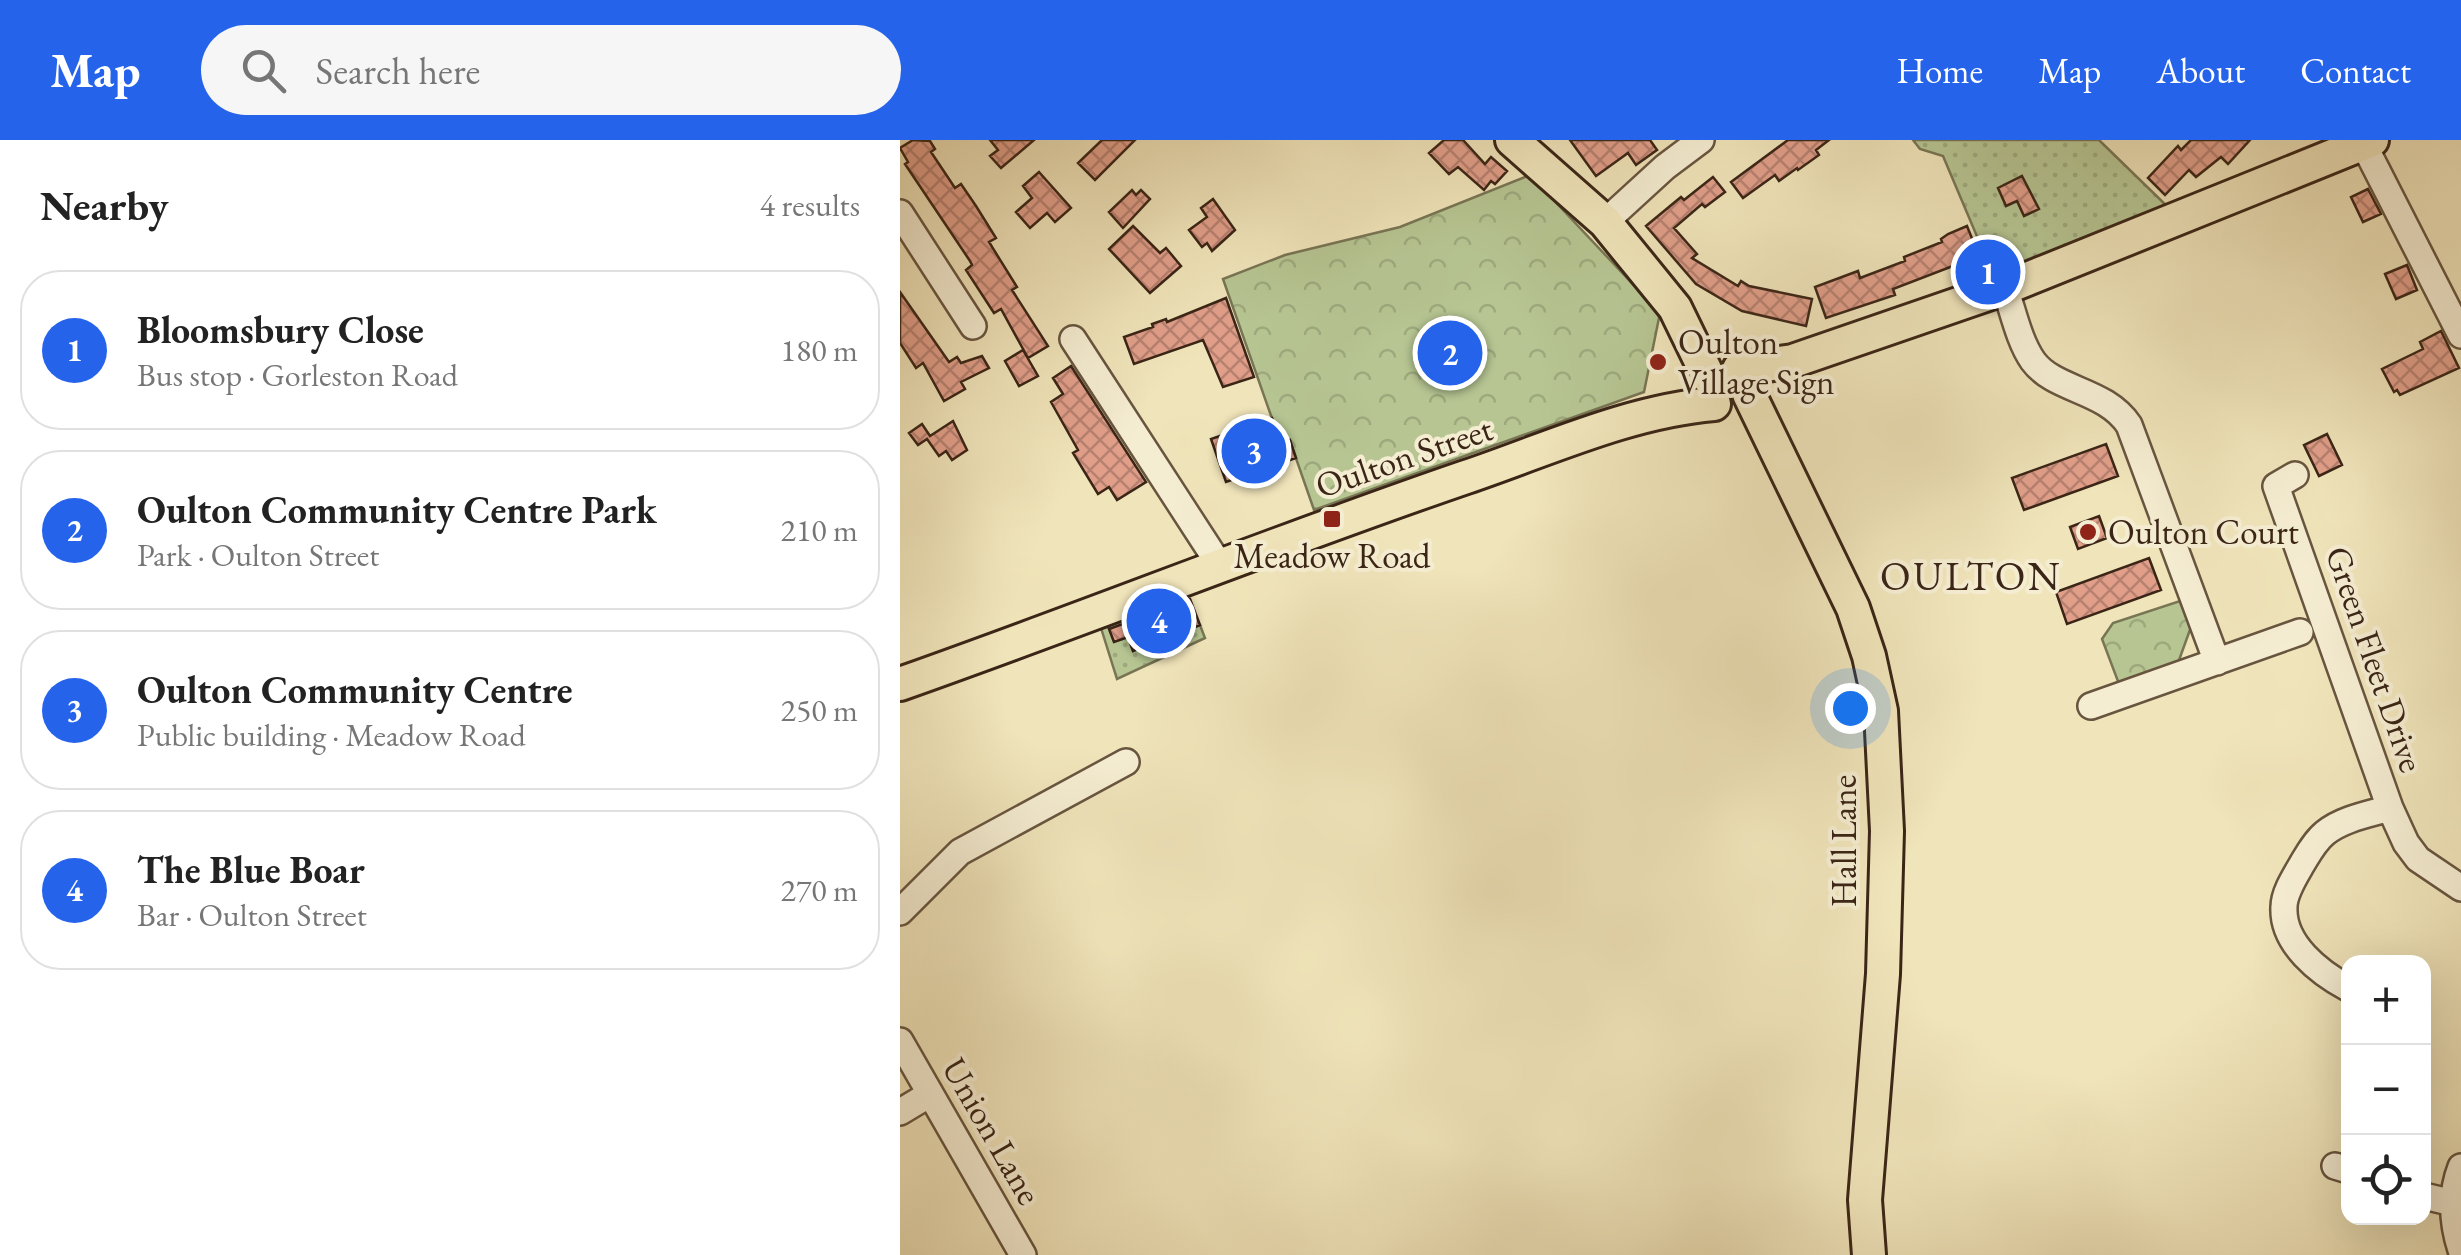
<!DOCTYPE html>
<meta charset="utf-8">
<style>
:root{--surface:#fff;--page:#f6f6f6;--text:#222;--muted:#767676;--line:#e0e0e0;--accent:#2563eb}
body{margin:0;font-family:"EB Garamond",serif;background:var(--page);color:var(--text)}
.controls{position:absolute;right:30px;bottom:30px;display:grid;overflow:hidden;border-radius:20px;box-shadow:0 10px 40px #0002}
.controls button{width:90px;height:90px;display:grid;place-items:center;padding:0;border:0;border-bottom:2px solid var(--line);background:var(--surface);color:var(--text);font:50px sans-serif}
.you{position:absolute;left:950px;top:568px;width:35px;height:35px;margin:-25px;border:8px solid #fff;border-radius:50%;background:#1a73e8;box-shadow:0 0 0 15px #1a73e833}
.badge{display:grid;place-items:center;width:65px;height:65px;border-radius:50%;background:var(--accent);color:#fff;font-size:32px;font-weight:700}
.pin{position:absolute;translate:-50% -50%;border:5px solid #fff;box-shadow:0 2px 10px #0006}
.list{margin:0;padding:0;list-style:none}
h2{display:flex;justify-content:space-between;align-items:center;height:130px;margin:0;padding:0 40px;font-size:42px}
h2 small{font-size:32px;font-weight:400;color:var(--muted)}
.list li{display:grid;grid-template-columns:65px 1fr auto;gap:30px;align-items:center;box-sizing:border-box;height:160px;margin:0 20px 20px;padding:0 20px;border:2px solid var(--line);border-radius:40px}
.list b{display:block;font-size:38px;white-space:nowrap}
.list p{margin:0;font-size:32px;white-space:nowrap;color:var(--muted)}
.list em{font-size:32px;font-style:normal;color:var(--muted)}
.icon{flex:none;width:55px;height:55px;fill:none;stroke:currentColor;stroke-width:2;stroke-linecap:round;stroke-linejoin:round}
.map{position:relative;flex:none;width:1561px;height:1115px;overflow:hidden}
header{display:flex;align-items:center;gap:60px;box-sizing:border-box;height:140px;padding:0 50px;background:var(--accent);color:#fff}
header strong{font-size:48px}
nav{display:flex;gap:55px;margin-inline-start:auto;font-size:35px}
.search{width:700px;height:90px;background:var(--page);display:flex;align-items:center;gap:25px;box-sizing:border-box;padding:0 35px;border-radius:55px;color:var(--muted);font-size:38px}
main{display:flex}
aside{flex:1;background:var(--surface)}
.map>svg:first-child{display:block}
.grass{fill:url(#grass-dots);stroke:#787554;stroke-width:2.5}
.park{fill:url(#park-crowns);stroke:#787554;stroke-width:2.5}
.building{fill:url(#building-cross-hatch);stroke:#3a2516;stroke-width:2.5}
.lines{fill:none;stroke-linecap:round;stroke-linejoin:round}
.minor-casing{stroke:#68553f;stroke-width:30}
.major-casing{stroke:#3a2516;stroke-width:38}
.minor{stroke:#f5edd2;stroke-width:25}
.major{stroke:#f0e4ba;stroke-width:32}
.poi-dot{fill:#8f2418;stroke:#f5edd2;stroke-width:4}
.labels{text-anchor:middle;stroke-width:8;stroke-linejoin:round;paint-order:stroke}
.poi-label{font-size:35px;fill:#3a2516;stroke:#f5edd2;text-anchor:start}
.street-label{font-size:35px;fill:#3a2516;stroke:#f5edd2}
.quarter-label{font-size:40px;letter-spacing:2.5px;fill:#3a2516;stroke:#f5edd2}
</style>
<header>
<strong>Map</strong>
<div class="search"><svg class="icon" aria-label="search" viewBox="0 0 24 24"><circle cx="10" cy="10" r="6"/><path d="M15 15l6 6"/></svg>Search here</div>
<nav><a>Home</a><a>Map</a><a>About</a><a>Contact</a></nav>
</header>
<main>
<aside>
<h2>Nearby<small>4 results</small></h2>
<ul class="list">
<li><span class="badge">1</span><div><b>Bloomsbury Close</b><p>Bus stop · Gorleston Road</p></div><em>180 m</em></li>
<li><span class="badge">2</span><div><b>Oulton Community Centre Park</b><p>Park · Oulton Street</p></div><em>210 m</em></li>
<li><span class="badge">3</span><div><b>Oulton Community Centre</b><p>Public building · Meadow Road</p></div><em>250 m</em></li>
<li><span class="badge">4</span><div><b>The Blue Boar</b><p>Bar · Oulton Street</p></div><em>270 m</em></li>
</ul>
</aside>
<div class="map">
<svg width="1561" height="1115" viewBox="0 0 1561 1115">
<defs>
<pattern id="grass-dots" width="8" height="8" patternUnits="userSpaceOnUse" patternTransform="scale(2.5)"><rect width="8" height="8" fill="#b6c592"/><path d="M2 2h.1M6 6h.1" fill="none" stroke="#9da97d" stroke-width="1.8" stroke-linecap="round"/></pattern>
<pattern id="park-crowns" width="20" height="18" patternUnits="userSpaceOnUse" patternTransform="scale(2.5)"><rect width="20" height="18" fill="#b6c592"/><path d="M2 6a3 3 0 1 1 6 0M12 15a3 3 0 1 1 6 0" fill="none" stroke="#9da97d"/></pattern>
<pattern id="building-cross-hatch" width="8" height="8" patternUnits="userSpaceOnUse" patternTransform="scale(2.5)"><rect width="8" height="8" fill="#e19f8a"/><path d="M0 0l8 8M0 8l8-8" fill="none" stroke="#b78170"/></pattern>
</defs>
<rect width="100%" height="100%" fill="#f0e4ba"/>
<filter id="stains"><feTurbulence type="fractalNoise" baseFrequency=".002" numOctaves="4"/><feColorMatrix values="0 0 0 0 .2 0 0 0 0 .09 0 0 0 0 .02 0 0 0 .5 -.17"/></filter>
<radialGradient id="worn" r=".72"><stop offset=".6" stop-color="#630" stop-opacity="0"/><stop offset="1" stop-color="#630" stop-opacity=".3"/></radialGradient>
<path class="grass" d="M1013,0H1199L1271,70L1117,129L1109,111L1087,120L1043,16L1020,9Z
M208,485L214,502L228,497L233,510L300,485L305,498L217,539L201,488Z"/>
<path class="park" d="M630,35L760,173L744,252L414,370L390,301L381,304L323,139L385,115L500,87Z
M1280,461L1291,487L1278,523L1219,544L1202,499L1213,483Z"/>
<path class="building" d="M13,0L30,1L35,9L31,12L55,48L61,44L76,66L96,98L89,102L117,147L112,150L148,206L128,218L101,169L94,173L66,130L72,125L70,121L5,24L8,22L0,8Z
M90,0H134L101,28L90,16L98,10Z
M202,0H235L195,40L178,23Z
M544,0H563L585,24L591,17L607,31L595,44L591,41L584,50L558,27L549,34L529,13Z
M670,0H750L757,10L736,25L728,13L696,36Z
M888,0H929L916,10L919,15L898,30L897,28L879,41L875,35L843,58L831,42Z
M1291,0H1350L1328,24L1321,17L1296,37L1289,30L1265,55L1248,38L1278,6L1281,10Z
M139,32L171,68L155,82L147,73L130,88L116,72L132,58L123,46Z
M1122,36L1139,69L1124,76L1117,61L1106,66L1098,48Z
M813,37L825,52L805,67L802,64L774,88L797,114L792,118L838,146L841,141L849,146L912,159L906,186L842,171L796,144L746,86L781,57L784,60Z
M1468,49L1481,74L1463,82L1451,57Z
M232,50L236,55L241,50L250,59L223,88L209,72Z
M313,59L335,90L312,111L307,103L302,107L289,90L307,77L301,68Z
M233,86L260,113L266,108L281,126L250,153L209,109Z
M1067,86L1079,116L993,149L995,155L926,178L915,147L958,131L960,138L1005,121L1004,117L1042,102L1041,99L1048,94Z
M1507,125L1517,150L1496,159L1485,134Z
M0,152L49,222L57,217L61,223L82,216L89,228L61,242L65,249L44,261L23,223L16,228L0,203Z
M326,158L354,237L323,247L303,200L234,224L224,197L253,187L252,184L266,179L267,182Z
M1541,191L1559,228L1500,255L1497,250L1494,252L1482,229L1523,209L1520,202Z
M123,210L138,236L119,246L105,221Z
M171,226L246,342L217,360L209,347L198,354L173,313L178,310L151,262L163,254L153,238Z
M372,278L381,304L390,300L396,318L326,342L311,299Z
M53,281L67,310L52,320L46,311L39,316L27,299L18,305L9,293L22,284L30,296Z
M1427,294L1442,325L1419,336L1404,305Z
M1206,304L1218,336L1124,370L1112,338Z
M1199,376L1207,398L1178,409L1170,387Z
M1249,418L1261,450L1167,484L1156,452Z
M290,459L300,485L233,511L228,497L214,502L209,489Z"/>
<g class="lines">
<g class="minor-casing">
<path id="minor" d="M1463,3L1561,195
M0,73L73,186
M705,82L765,27L801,0
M1105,148C1113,171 1119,201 1133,221C1155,251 1205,249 1229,285L1317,522
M173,199L319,424
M1395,335L1376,346L1490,668L1506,703L1518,719L1561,748
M1191,566L1400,492
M0,772L60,712L226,622
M1448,848C1420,833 1382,804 1384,767C1384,753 1395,736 1402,724C1408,714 1415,701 1425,693C1442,679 1469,674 1490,668
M0,901L123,1115
M0,972L30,954
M1435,1026L1448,1030
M1561,1027C1550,1055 1552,1082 1561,1110
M1524,1056L1553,1063"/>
</g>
<g class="major-casing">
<path id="major" d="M612,0L705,82L775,168L809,238
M839,229L893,221L1105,148L1472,0
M849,254L953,468L969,516L981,571L987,691L983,834L965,1060L969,1115
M0,544C190,477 376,402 566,337C646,310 729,271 814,264"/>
</g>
<use href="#minor" class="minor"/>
<use href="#major" class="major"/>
</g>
<g class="poi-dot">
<circle cx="758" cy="222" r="10"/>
<rect x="422" y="369" width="20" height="20" rx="5"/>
<circle cx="1188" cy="392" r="10"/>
</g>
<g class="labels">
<g class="poi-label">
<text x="778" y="214">Oulton<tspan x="778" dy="40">Village Sign</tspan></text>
<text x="1208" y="404">Oulton Court</text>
<text x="432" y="428" text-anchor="middle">Meadow Road</text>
</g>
<g class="street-label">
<text transform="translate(504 317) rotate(-19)" y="12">Oulton Street</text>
<text transform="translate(1475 519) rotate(71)" y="12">Green Fleet Drive</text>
<text transform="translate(944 701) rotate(-90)" y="12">Hall Lane</text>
<text transform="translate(92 991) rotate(60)" y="12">Union Lane</text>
</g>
<g class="quarter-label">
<text x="1071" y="450">OULTON</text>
</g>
</g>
<rect width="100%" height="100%" filter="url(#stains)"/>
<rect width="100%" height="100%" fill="url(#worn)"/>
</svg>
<div class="controls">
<button>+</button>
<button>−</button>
<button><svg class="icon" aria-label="locate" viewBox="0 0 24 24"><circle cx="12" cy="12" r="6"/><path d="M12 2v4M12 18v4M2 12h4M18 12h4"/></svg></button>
</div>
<div class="you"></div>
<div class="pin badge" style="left:1088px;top:132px">1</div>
<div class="pin badge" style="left:550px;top:213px">2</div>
<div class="pin badge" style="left:354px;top:311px">3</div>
<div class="pin badge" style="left:259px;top:481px">4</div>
</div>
</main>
